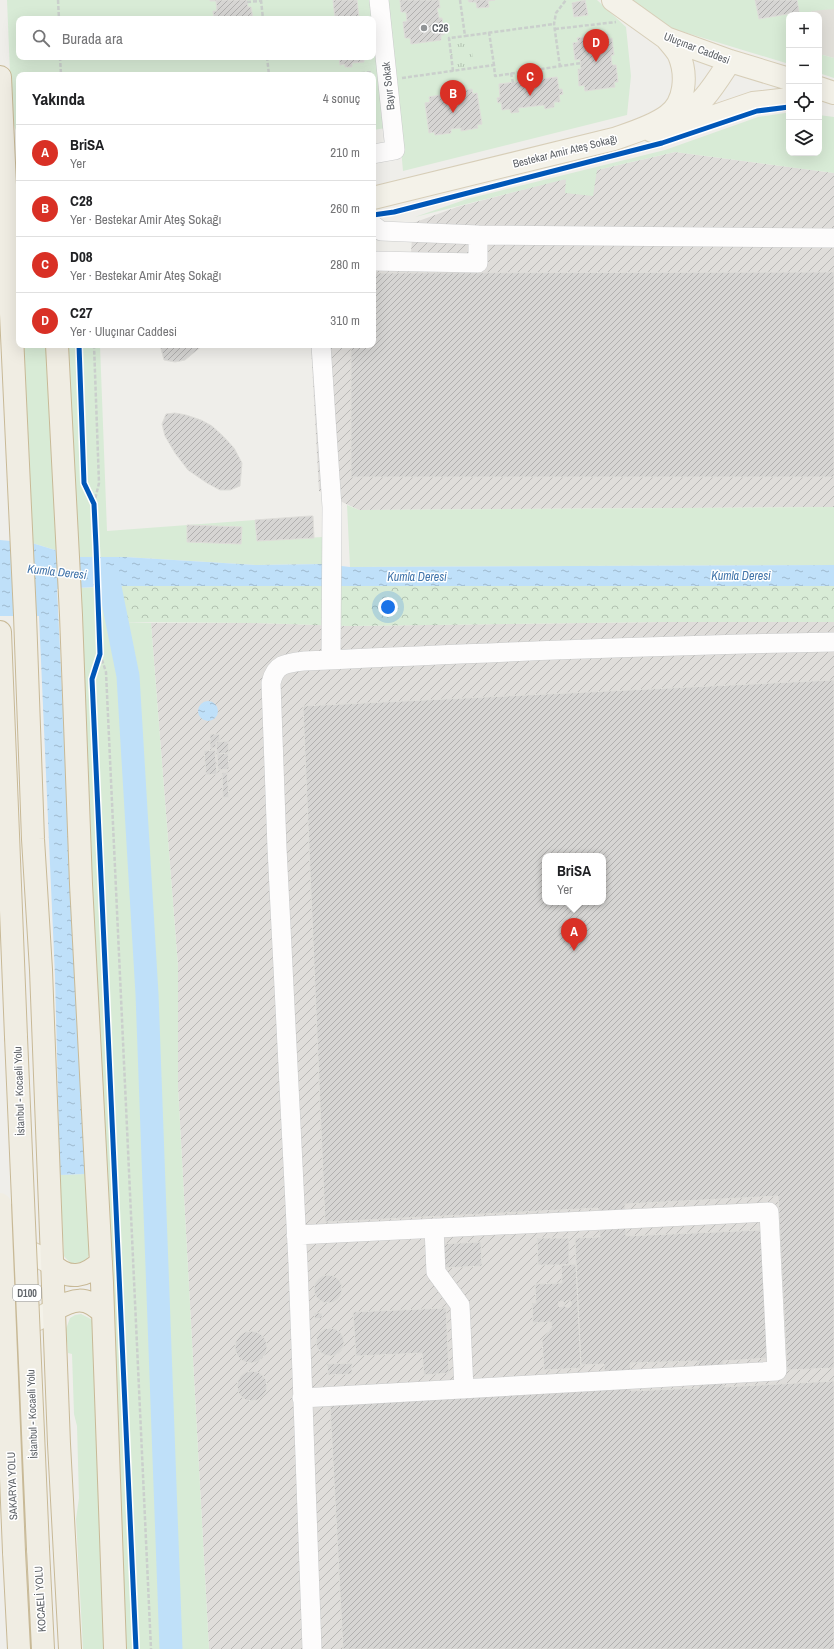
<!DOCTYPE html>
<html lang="tr">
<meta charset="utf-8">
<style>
:root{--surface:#fff;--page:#f6f6f6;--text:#202124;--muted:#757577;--line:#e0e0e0;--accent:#d93025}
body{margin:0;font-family:"Archivo Narrow",sans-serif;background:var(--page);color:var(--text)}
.controls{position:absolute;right:12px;top:12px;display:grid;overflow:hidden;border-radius:8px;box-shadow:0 4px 16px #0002}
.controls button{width:36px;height:36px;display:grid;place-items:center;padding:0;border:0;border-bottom:1px solid var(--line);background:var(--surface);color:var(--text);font:20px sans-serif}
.you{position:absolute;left:388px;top:607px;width:14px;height:14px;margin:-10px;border:3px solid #fff;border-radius:50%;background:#1a73e8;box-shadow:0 0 0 6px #1a73e833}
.badge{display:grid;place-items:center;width:26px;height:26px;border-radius:50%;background:var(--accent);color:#fff;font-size:13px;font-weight:700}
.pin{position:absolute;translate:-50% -33px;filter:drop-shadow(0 1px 2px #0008)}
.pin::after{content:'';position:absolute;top:21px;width:14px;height:12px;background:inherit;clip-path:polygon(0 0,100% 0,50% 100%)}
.popup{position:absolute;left:542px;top:853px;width:64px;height:52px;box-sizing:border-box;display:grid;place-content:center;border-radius:8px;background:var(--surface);filter:drop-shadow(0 1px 3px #0005);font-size:13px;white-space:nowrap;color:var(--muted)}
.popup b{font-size:15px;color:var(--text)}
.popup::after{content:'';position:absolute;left:50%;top:100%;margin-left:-8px;border:8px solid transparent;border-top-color:var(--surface)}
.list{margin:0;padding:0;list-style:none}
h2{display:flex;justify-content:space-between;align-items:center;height:52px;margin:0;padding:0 16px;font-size:17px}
h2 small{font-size:13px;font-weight:400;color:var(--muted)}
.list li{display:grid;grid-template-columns:26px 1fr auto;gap:12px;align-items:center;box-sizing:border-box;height:56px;padding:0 16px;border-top:1px solid var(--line)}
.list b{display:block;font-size:15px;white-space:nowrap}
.list p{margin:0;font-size:13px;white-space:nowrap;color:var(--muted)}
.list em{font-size:13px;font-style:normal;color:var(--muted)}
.icon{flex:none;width:22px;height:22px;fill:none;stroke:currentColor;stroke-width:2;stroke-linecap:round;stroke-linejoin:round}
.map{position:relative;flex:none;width:834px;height:1649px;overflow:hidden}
.search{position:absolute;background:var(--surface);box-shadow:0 4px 16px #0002;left:16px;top:16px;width:360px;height:44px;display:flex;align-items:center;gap:10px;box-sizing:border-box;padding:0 14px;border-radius:8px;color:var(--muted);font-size:15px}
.panel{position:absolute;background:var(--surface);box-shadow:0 4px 16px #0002;left:16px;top:72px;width:360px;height:276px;border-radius:8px}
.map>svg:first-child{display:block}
.industrial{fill:url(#industrial-furrows);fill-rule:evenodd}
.education{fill:#e2e0da}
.grass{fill:#d8ebd6;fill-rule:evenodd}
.forest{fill:url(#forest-crowns)}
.park{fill:url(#park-tufts)}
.water{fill:url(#water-ripples)}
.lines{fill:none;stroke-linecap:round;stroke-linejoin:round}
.river{stroke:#bfe0f9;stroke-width:23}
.building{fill:url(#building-hatch);stroke:#deddd9;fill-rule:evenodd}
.minor-casing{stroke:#cbcccc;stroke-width:20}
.major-casing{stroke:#d7ceb8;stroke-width:24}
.highway-casing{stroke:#c8b996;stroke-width:24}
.path{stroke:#cacfcc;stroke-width:2.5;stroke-dasharray:4 2;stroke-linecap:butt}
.minor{stroke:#fdfcfc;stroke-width:19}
.major{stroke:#f4f2e9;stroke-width:22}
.highway{stroke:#f0ede3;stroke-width:22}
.highway-bridge-casing{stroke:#c8b996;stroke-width:24;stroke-linecap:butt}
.highway-bridge{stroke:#f0ede3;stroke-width:22}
.cycleway-casing{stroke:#fff;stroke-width:8}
.cycleway{stroke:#0057b8;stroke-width:5}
.poi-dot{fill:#919496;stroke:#fff;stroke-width:1.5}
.labels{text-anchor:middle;stroke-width:3;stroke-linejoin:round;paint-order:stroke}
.shield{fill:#fff;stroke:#8f9295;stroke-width:1}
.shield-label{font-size:10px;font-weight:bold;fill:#5f6368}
.poi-label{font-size:11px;font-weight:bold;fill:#5f6368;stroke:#fff;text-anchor:start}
.street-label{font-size:11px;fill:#5f6368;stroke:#fff}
.water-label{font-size:12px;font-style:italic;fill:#4174aa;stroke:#fff}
</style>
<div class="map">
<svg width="834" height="1649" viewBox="0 0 834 1649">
<defs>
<pattern id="industrial-furrows" width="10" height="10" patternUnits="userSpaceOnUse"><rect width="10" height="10" fill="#dfddda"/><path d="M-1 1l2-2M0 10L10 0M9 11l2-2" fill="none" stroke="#b8b7b5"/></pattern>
<pattern id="forest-crowns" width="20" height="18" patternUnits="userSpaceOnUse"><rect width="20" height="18" fill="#d8ebd6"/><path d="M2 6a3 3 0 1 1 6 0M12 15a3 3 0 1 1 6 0" fill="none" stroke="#b2c2b1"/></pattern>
<pattern id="park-tufts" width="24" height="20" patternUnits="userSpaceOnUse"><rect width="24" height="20" fill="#d8ebd6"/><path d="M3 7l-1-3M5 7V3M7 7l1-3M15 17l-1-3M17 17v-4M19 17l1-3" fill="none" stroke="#b2c2b1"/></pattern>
<pattern id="water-ripples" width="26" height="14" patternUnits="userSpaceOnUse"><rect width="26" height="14" fill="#bfe0f9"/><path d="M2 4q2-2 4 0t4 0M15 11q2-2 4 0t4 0" fill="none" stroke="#9eb9cd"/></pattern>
<pattern id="building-hatch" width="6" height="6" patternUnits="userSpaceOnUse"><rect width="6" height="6" fill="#d6d5d3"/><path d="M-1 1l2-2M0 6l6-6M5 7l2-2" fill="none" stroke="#b1b0af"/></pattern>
</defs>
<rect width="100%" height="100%" fill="#efeeea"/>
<path class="industrial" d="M675,152L834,173V507L359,510L319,491L311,345H373V253H411L413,223L457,207L597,170Z
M663,622H834V1649H209L178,1087V966L151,623H250L349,626ZM545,856H603V902H545Z"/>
<path class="education" d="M809,0H834V58L819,54V15H812Z"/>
<path class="grass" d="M7,0H597L626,27L631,76L627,115L403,171L399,126L373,130V75H19V137L12,121ZM19,19H373V57H19Z
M630,0H834V9L811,11L812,15H789V64L664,26Z
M819,54L834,58V78L819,73Z
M785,113H789V153H819V115L834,117V173L675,152L597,170L593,196L565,193L566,179L415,217L467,199L665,150L758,117Z
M21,345H48L62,552L32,543Z
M63,345H100L107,531L255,520L257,541L322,537L324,564L256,565L125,557H78Z
M347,505L359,510L834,507V565L350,567Z
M116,586V604L123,622L151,623L178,966V1087L209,1649H126L99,1044L81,588Z
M86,1174L91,1249C87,1265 75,1271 64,1256L60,1175Z
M81,1314L91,1319L94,1325L109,1649H83L76,1519L79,1498L77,1426L74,1414L72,1354L68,1353L66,1329L70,1318L75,1315Z"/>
<path class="forest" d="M116,586H834V622H663L349,626L250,623L123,622L116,604Z"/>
<path class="park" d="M470,35L474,68L453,71L449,38Z"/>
<path class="water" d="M0,540L32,543L78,557H125L256,565L324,564L350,567L834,565V586H116L57,589L86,1174L60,1175L55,977L39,616H0Z
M198 711a10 10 0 1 1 20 0a10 10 0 1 1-20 0Z"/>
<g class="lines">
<path class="river" d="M108,577L128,676L147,994L171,1649"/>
</g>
<path class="building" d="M210,0H247L248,7H251L253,19H214L213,11H217L216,1H210Z
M333,0H357L359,19H335Z
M400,0H439L440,8H437L439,18H442L444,35H441V40L411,44L410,38H405L403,22L407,21L406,12H401Z
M468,0H495L488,1L489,7L477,8L476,2H469Z
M585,0L588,15L574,17L572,3Z
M755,0H797L799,12L759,19Z
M608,34L609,39L612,38L614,55H611L612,65H616L618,82H614L615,87L585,91L584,85L579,86L578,69H581L580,59L575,60L573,43L578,42L577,38Z
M339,57H364V62L352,63V67H345V64L340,65Z
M557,77L559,89H562L563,94L559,95L560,102H554V107L545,109L544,105L518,108L519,112L511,113L510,109L502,110L501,102L498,103L497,98L500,97L499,84Z
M472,89L473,94L477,93L482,124L477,125L478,128L461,131V128L451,129V133L435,135L434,132L429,133L425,103L430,102L429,97L446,94V98L456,97L455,92Z
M834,272V477H351V345H373V273Z
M160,345H203L185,360L175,362L164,360Z
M175,413L186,415L201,420L212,426L223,436L234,448L242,463L240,486L230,490H220L207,483L188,470L175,453L165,436L162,424L166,414Z
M310,516H313L314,538L257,541L255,520Z
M187,525L242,527L241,544L187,542Z
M834,680V1368L787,1370L778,1196L625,1204L626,1236L763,1230L768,1358L723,1361L724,1387L834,1381V1649H343L330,1405L605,1390L604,1364L581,1365L576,1264L575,1238L600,1237L598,1208L325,1222L303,706ZM545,856H603V902H545ZM698,1361L699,1388L631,1391L630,1363Z
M210,734H219L220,740L216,742V748H210Z
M228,741L229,753L217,754L216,742Z
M215,750L217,774L206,775L204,751Z
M228,753L229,769L218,770L217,754Z
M227,772L229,797L223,798L222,773Z
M537,1238H569V1265H538Z
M481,1242L482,1266L443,1268L441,1244Z
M576,1264L581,1368L544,1370L542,1340L552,1327L551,1322L533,1323L532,1303H536L535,1284L562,1283L561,1265Z
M314 1289a14 14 0 1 1 28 0a14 14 0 1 1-28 0Z
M564.5 1304a3.5 3.5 0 1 1 7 0a3.5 3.5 0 1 1-7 0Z
M558 1304a3 3 0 1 1 6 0a3 3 0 1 1-6 0Z
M446,1308L449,1373L424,1375L422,1353L356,1356L353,1312Z
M314,1313H322V1318L315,1319Z
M316 1342a14 14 0 1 1 28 0a14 14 0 1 1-28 0Z
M235 1347a16 16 0 1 1 32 0a16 16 0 1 1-32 0Z
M352,1363V1374L328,1375L327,1364Z
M237 1386a15 15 0 1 1 30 0a15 15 0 1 1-30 0Z"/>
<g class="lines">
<g class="minor-casing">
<path id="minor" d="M373,154L395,150L379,0
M373,225L381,231L478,235V263L373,261
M478,235L834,238
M321,345L332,507L331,660
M434,1228L436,1272L460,1305L464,1389
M296,1235L769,1212L777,1371L302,1398
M312,1649L298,1264L277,848L271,683C275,664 286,663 304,661C480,653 657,645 834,642"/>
</g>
<g class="major-casing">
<path id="major" d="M613,0L666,38L730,61L789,79
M819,88L834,93
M675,121C703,105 713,87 730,61
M652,131L712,117L753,103L789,99
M373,198L614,139C631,133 652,127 667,116C686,103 687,74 679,55C676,49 670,43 666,38
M0,1255C21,1245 34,1253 52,1264
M0,1320C22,1330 35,1321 54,1310"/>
</g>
<g class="highway-casing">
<path id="highway" d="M0,77L25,615L33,839L41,970L59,1444L70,1649
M57,345L71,615L81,884L102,1283L115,1649
M0,632L16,1037
M52,1264C68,1281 86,1277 101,1262
M54,1310C73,1299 86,1295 103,1313
M38,1549L43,1649
M14,1552L19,1649"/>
</g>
<path class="path" d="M58,0L59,19
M261,0L263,19
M460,0L465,36L554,24
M247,2L260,1
M555,29L616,22
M489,32L494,65
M60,57L61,75
M267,57L269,75
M560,67L554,24L556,13L566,0
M541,69L542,79
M453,71L449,38L465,36
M511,73L513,83
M343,75L372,72
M402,78L494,65L495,76L581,63
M94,504L99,483L94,345
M100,654L106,672L151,1649"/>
<use href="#minor" class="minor"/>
<use href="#major" class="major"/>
<use href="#highway" class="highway"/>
<g class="highway-bridge-casing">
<path id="highway-bridge" d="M16,1037L38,1549
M0,1204L14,1552"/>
</g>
<use href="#highway-bridge" class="highway-bridge"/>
<g class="cycleway-casing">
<path id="cycleway" d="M373,215L394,212L662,143L757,111L789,107
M79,345L84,483L94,504L96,546L100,654L92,679L136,1649"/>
</g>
<use href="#cycleway" class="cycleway"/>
</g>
<circle class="poi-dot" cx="424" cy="28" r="4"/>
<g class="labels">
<rect class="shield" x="13" y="1285" width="28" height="16" rx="3"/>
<g class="shield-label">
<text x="27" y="1297">D100</text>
</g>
<g class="poi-label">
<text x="432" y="32">C26</text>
</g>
<g class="street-label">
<text transform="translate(697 48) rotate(21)" y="4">Uluçınar Caddesi</text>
<text transform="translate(388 86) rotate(-96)" y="4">Bayır Sokak</text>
<text transform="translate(565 151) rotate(-14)" y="4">Bestekar Amir Ateş Sokağı</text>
<text transform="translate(19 1091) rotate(-92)" y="4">İstanbul - Kocaeli Yolu</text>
<text transform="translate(32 1414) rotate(-92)" y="4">İstanbul - Kocaeli Yolu</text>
<text transform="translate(12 1486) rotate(-92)" y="4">SAKARYA YOLU</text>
<text transform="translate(40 1599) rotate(-93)" y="4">KOCAELİ YOLU</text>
</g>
<g class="water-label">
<text transform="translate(57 572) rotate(6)" y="4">Kumla Deresi</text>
<text x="741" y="580">Kumla Deresi</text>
<text x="417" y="581">Kumla Deresi</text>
</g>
</g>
</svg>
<div class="controls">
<button>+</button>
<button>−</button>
<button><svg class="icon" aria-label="locate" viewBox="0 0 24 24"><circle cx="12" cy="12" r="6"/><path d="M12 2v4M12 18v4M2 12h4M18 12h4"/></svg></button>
<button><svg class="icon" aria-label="layers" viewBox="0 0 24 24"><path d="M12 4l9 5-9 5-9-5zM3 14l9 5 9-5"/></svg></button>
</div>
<div class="you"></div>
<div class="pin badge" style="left:574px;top:951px">A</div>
<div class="popup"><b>BriSA</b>Yer</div>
<div class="pin badge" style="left:453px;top:113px">B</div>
<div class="pin badge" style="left:530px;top:96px">C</div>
<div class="pin badge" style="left:596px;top:62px">D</div>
<div class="search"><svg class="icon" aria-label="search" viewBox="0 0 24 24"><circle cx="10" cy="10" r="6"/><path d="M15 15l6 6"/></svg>Burada ara</div>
<section class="panel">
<h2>Yakında<small>4 sonuç</small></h2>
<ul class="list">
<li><span class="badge">A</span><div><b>BriSA</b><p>Yer</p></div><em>210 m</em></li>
<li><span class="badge">B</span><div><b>C28</b><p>Yer · Bestekar Amir Ateş Sokağı</p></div><em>260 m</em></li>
<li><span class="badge">C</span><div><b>D08</b><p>Yer · Bestekar Amir Ateş Sokağı</p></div><em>280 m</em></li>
<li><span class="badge">D</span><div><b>C27</b><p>Yer · Uluçınar Caddesi</p></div><em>310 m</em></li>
</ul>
</section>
</div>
